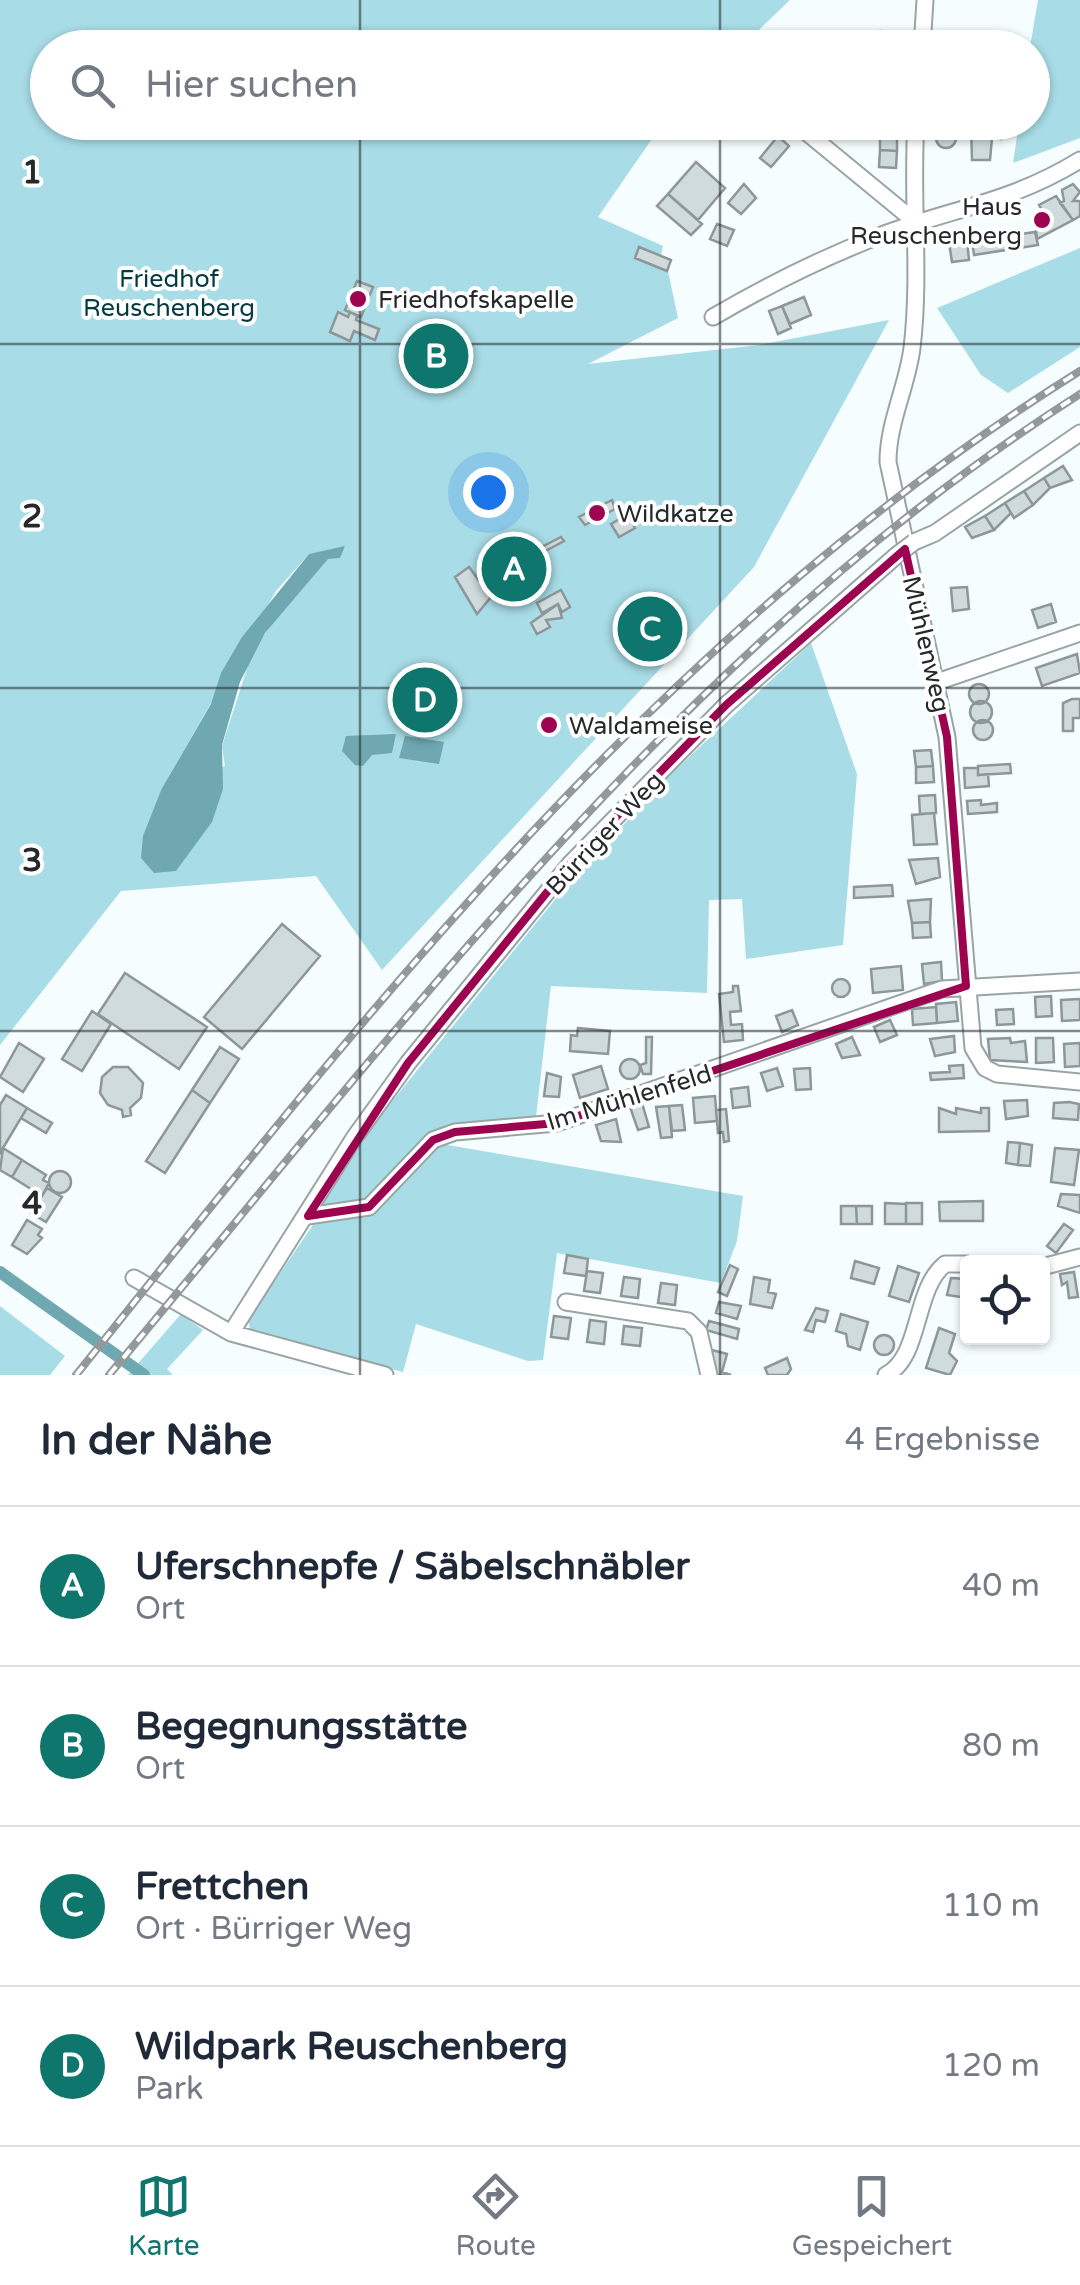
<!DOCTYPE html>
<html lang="de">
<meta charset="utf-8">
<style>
:root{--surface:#fff;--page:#f2f2f3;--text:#1f2937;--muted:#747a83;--line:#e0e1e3;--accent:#0f766e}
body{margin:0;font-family:"Varela Round",sans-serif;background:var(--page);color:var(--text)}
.controls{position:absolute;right:30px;bottom:30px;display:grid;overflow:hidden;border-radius:10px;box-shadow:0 2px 8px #0004}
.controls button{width:90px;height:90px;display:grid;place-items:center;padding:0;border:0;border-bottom:2px solid var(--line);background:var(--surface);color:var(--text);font:50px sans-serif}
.you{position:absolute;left:488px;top:492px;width:35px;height:35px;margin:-25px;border:8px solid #fff;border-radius:50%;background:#1a73e8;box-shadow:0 0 0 15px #1a73e833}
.badge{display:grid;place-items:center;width:65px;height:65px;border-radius:50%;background:var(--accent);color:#fff;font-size:32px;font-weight:700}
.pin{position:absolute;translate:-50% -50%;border:5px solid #fff;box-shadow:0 2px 10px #0006}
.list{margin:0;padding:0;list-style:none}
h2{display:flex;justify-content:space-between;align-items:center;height:130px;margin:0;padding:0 40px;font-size:42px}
h2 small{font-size:32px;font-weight:400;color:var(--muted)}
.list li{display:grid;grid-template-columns:65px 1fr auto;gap:30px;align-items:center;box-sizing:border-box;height:160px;padding:0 40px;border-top:2px solid var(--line)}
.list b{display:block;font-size:38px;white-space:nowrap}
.list p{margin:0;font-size:32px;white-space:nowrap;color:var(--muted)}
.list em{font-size:32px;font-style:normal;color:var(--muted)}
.icon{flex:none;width:55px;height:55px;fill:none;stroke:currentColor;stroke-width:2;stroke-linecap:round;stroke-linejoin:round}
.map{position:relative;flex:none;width:1080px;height:1375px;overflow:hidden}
.search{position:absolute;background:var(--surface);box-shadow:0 2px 8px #0004;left:30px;right:30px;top:30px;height:110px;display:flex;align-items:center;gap:25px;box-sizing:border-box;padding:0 35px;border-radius:55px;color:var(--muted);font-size:38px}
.sheet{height:770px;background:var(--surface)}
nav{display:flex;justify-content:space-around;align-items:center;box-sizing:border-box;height:140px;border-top:2px solid var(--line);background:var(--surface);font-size:28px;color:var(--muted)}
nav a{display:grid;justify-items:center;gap:5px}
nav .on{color:var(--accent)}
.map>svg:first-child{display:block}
.green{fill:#a8dce6;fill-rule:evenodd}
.water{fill:#70a8b2}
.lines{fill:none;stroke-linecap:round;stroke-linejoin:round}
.canal{stroke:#70a8b2;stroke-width:12}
.building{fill:#d0dbdd;stroke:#8d9799;stroke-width:2.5}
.street-casing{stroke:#99a4a6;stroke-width:19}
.street{stroke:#fff;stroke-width:15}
.rail-casing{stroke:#93999a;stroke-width:8}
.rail{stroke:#fff;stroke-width:4;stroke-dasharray:11;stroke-linecap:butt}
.street-bridge-casing{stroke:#99a4a6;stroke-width:19;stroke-linecap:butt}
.street-bridge{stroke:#fff;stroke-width:15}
.marked{fill:none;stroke:#9c0450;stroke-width:8;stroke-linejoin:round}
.grid{fill:none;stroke:#25292a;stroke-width:2.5;stroke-opacity:0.55}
.poi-dot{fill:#9c0450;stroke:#fff;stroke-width:4}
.labels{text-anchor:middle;stroke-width:8;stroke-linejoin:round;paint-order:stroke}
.poi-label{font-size:25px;fill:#25292a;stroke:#fff;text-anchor:start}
.park-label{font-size:25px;fill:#043b43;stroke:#fff}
.street-label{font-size:25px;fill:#25292a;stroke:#fff}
.grid-label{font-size:32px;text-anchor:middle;font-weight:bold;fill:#25292a;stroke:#fff;stroke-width:8;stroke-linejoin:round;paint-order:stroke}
</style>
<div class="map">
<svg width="1080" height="1375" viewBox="0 0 1080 1375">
<rect width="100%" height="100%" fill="#f6fdfe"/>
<path class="green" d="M0,0H790L741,47L48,48V122L663,123L598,217L663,246L661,256L671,260L668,271L678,318L588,364L759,345L889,320L754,567L382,970L316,876L121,891L0,1045ZM325,551L253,650L222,746L225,766L162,788L276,591L309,554Z
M1038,0H1080V138L1013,163L1019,123L1032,122L1030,47Z
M1080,248V347L1008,393L981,375L937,308Z
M811,643L857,774L843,945L746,959L742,899L709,900L707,993L551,986L536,1117L453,1124L433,1133L368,1203L320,1208L377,1120L566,886L673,772Z
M442,1144L743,1196L737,1241L721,1283L557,1253L543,1360L528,1361L416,1324L403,1372L251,1333L248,1320L313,1225L370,1214L431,1148Z
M0,1306L65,1356L50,1375H0Z
M181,1314L203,1330L167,1369L173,1375H128Z"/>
<path class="water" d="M345,546L340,558L328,559L265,633L240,682L222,745L223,789L212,822L176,871L154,873L141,858L143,836L162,788L211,704L221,673L242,637L309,554Z
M396,734L392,753L372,755L363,766L355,765L342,751L346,736Z
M405,736L444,742L439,764L399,758Z"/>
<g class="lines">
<path class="canal" d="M0,1272L144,1375"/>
</g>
<path class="building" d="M880,31L897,32V47L880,46Z
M971,125L1001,128V139L992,138L990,160H972Z
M936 138a10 10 0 1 1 20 0a10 10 0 1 1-20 0Z
M880,134H897V151L880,150Z
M778,136L789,146L771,167L760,158Z
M880,150L897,151L896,168L879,167Z
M696,162L725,188L698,220L668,194Z
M744,184L756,198L741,214L728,203Z
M1073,184L1080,192L1073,201H1080V216L1073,220L1060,203L1064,201L1062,190Z
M668,194L702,224L691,235L657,206Z
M1056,196L1073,220L1037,239L1036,231L1050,224L1039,205Z
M717,224L734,230L727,246L710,239Z
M1035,232L1038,245L974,255L972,241Z
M967,240L969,260L952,262L949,243Z
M639,247L671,260L667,271L635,258Z
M357,281L373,287L361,317L345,310Z
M804,297L811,315L790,324L782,306Z
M782,306L791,328L778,334L769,311Z
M338,312L348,317L350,312L357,316L356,320L379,329L375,340L354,331L350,341L330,332Z
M1063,466L1072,480L1050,488L1044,478Z
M1044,478L1050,488L1033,505L1024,491Z
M1024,491L1033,505L1014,518L1005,503Z
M612,500L615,509L585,525L579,517Z
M1005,503L1011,513L994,530L985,516Z
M627,515L635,528L619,537L611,524Z
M985,516L994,530L972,538L965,527Z
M561,537L564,541L551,548L507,570L505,566Z
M469,567L491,597L477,614L455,577Z
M967,587L969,609L953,611L951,588Z
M561,590L570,607L562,612L558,604L542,613L537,603Z
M558,604L562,618L546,620L550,627L537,634L531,623Z
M1051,604L1056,622L1038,628L1032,610Z
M1077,654L1080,673L1042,686L1036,668Z
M969 694a10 10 0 1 1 20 0a10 10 0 1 1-20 0Z
M1072,699H1080V718H1073V731H1063V703Z
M970 712a11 11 0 1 1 22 0a11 11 0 1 1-22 0Z
M973 730a10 10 0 1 1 20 0a10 10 0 1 1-20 0Z
M931,750L933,766L916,767L914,751Z
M1010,764L1011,773L978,775V766Z
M933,766L934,782L916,783V767Z
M964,768H978V775L988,774L989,786L965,788Z
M935,795L936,813L920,814L919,796Z
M981,800V805L997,803V812L968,814L967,801Z
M934,813L937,844L914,845L912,815Z
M938,858L940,877L916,884L909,860Z
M892,885L893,896L854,898V887Z
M931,899L930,922L912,923L908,901Z
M930,922L931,937L913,938L912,923Z
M282,924L320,956L242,1049L204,1017Z
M941,962L942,981L924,984L922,964Z
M901,966L903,990L873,993L871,969Z
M125,973L207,1027L179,1069L98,1014Z
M832 988a9 9 0 1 1 18 0a9 9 0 1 1-18 0Z
M733,986H738L741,1011L730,1012L731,1025L742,1024L743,1040L724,1042L719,994L733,992Z
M1051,996L1052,1016L1036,1017L1035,997Z
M1080,999V1020L1062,1021L1061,1000Z
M956,1002L958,1021L937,1023L936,1004Z
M936,1007L937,1023L913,1025L912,1009Z
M1013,1009L1014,1024L997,1025L996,1010Z
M792,1010L798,1025L782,1032L776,1016Z
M92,1011L111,1024L82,1071L62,1059Z
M890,1020L897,1035L880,1042L874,1027Z
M578,1028L610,1031L608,1054L570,1051L571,1035L577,1036Z
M954,1036L955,1052L935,1056L930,1039Z
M646,1037H652L651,1074H643L640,1065L646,1063Z
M852,1037L860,1055L842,1058L836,1044Z
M1010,1038L1011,1043L1025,1041L1027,1062L990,1060L988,1039Z
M1036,1038H1053L1054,1062L1036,1063Z
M19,1043L44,1059L23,1092L0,1077Z
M1080,1043V1066L1065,1067L1064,1044Z
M220,1047L239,1059L210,1103L192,1090Z
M620 1069a10 10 0 1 1 20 0a10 10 0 1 1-20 0Z
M963,1065L964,1078L931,1080L930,1073L950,1072L949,1066Z
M601,1066L608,1089L580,1098L573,1075Z
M113,1067H128L143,1083L141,1098L130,1108L131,1115L123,1117L122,1110L108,1105L100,1093L102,1077Z
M777,1068L783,1086L767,1091L761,1073Z
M810,1068L811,1089L796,1090L794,1069Z
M547,1073L561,1077L559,1097L544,1096Z
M748,1087L750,1106L733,1108L731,1089Z
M192,1090L210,1103L165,1173L146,1161Z
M6,1095L27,1108L0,1153V1105Z
M715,1096L717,1121L695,1123L693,1098Z
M1027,1100L1028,1116L1006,1119L1004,1101Z
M1069,1102L1079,1104L1078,1120L1053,1118L1054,1103Z
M642,1103L649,1127L638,1130L630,1107Z
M682,1105L685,1130L672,1131L669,1106Z
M669,1106L672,1137L661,1138L656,1107Z
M27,1108L52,1123L46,1133L21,1118Z
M939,1108L956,1114V1108L981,1113V1108H989V1131L939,1132Z
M726,1109L729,1141L724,1142L723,1132L718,1133L716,1110Z
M616,1119L621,1142L601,1141L596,1125Z
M1008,1142L1020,1143L1018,1165L1006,1163Z
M1020,1143L1032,1145L1030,1166L1018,1165Z
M3,1148L22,1160L12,1177L0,1170Z
M1055,1148L1079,1150L1074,1185L1051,1182Z
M22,1160L46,1175L43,1180L49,1183L42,1196L12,1177Z
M49 1182a11 11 0 1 1 22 0a11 11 0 1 1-22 0Z
M47,1188L62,1197L46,1222L31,1213Z
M1061,1194L1080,1195V1213L1058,1206Z
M983,1201V1221H940L939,1202Z
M885,1203L906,1204V1224H885Z
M922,1203V1224H906V1203Z
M841,1206H856L857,1224H841Z
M856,1206H872V1224H857Z
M27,1220L42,1229L38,1235L42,1238L27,1254L12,1245Z
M1064,1224L1073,1230L1056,1253L1047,1246Z
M567,1255L588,1259L586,1276L564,1273Z
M855,1261L879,1268L874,1284L851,1278Z
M730,1265L738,1269L727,1296L718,1292Z
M898,1266L919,1273L909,1302L889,1296Z
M587,1271L603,1273L600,1293L584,1291Z
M1074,1272L1078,1297L1069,1298L1067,1282L1062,1285L1060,1274Z
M624,1277L640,1279L638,1298L621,1296Z
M754,1277L770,1280L768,1292L776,1294L772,1308L750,1304Z
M951,1278L968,1279V1298L947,1295Z
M661,1283L677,1285L675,1305L658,1303Z
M719,1302L741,1306L737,1319L716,1313Z
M816,1308L828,1311L825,1322L816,1320L813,1332L805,1330Z
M841,1314L868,1322L860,1350L848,1346L846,1334L836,1331Z
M554,1316L571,1318L568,1339L551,1337Z
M590,1320L606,1322L604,1344L587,1342Z
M709,1321L739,1329L737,1339L706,1330Z
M624,1326L642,1328L640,1346L622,1344Z
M939,1328L955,1334L949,1353L957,1361L950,1375L926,1368Z
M874 1345a10 10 0 1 1 20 0a10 10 0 1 1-20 0Z
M712,1350L727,1354L722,1372L731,1375H714Z
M787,1358L791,1369L787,1375H768L765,1368Z"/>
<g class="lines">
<g class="street-casing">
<path id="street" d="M922,48L925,0
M794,122L918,224
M916,122C911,197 921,273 912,348C907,387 888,422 888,462L947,737L973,1048L985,1068L997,1074L1080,1082
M713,317C766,286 822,258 879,236C953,208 1010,203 1080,160
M914,542L935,533L1080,433
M937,682L1080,633
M308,1216L369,1207L433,1140L455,1132L557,1123L942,989L1080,981
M1042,1267L1080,1257
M134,1278L231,1333L385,1375
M566,1302L688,1321L699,1332L709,1375
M231,1333L354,1138L408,1063L570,864L726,705L897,555
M886,1375C922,1356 913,1290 945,1264H968"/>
</g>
<use href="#street" class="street"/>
<g class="rail-casing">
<path id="rail" d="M76,1375C378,998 663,631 1080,371
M109,1375C407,1019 683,647 1080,394"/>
</g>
<use href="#rail" class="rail"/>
<g class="street-bridge-casing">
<path id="street-bridge" d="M897,555L914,542"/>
</g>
<use href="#street-bridge" class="street-bridge"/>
</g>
<path class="marked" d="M905,549L947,737L966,986L557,1123L455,1132L433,1140L369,1207L308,1216L408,1063L570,864L726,705Z"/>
<path class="grid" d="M360,0V48M720,0V48M360,122V1375M720,122V1375M0,344H1080M0,688H1080M0,1031H1080"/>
<g class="poi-dot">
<circle cx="1042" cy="220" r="10"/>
<circle cx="358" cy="299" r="10"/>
<circle cx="597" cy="513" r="10"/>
<circle cx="549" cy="725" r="10"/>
</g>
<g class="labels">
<g class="poi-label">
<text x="1022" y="215" text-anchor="end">Haus<tspan x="1022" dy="29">Reuschenberg</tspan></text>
<text x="378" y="308">Friedhofskapelle</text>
<text x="617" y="522">Wildkatze</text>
<text x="569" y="734">Waldameise</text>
</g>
<g class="park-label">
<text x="169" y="287">Friedhof<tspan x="169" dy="29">Reuschenberg</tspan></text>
</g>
<g class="street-label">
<text transform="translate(927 644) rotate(77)" y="9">Mühlenweg</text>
<text transform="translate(604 833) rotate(-47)" y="9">Bürriger Weg</text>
<text transform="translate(629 1097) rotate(-17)" y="9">Im Mühlenfeld</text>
</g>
</g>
<g class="grid-label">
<text x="32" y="183">1</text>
<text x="32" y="527">2</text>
<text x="32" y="871">3</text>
<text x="32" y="1214">4</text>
</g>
</svg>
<div class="controls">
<button><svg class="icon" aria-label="locate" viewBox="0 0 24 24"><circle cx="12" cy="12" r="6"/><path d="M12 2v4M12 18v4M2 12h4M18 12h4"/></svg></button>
</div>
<div class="you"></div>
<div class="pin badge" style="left:514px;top:569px">A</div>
<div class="pin badge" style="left:436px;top:356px">B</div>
<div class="pin badge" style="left:650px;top:629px">C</div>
<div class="pin badge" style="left:425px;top:700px">D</div>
<div class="search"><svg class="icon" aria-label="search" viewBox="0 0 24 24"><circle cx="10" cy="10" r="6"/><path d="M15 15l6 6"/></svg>Hier suchen</div>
</div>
<section class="sheet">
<h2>In der Nähe<small>4 Ergebnisse</small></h2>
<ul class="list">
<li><span class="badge">A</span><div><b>Uferschnepfe / Säbelschnäbler</b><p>Ort</p></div><em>40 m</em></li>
<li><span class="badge">B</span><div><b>Begegnungsstätte</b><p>Ort</p></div><em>80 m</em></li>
<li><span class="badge">C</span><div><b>Frettchen</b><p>Ort · Bürriger Weg</p></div><em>110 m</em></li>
<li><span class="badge">D</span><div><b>Wildpark Reuschenberg</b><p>Park</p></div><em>120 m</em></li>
</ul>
</section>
<nav>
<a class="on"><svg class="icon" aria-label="map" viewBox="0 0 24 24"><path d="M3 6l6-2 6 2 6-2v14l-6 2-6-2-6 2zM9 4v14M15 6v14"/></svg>Karte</a>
<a><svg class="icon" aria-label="directions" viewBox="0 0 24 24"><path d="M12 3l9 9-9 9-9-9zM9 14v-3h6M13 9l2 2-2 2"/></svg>Route</a>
<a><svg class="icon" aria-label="saved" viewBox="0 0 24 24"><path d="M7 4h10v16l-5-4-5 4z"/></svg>Gespeichert</a>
</nav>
